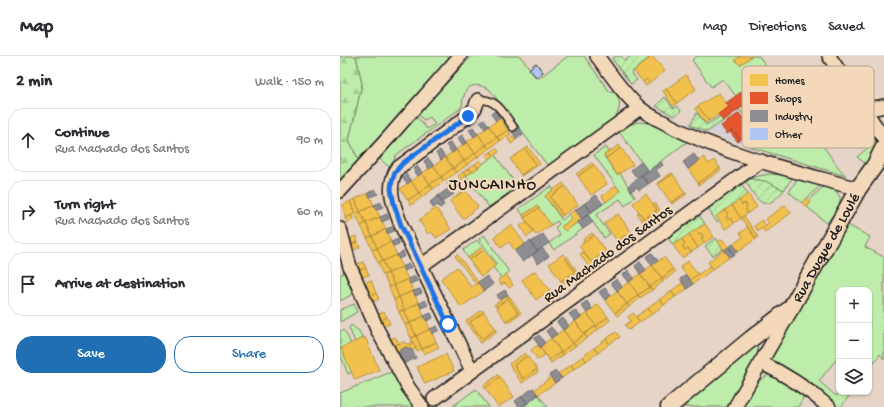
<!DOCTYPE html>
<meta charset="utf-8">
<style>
:root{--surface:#fff;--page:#f7f7f7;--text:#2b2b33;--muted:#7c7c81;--line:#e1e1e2;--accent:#1f6fb2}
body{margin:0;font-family:"Gochi Hand",sans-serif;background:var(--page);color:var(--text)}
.controls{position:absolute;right:12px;bottom:12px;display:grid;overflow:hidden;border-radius:8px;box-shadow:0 1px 3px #0004}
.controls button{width:36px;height:36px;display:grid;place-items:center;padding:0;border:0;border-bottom:1px solid var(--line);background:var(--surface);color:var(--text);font:20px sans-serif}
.stop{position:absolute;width:12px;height:12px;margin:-9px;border:3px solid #1a73e8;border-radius:50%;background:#fff}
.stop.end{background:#1a73e8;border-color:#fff;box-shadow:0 1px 4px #0008}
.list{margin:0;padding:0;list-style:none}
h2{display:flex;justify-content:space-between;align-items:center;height:52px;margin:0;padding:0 16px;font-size:17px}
h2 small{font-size:13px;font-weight:400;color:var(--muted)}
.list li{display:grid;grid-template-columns:26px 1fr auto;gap:12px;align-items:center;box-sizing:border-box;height:64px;margin:0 8px 8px;padding:0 8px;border:1px solid var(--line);border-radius:16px}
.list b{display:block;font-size:15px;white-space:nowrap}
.list p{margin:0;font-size:13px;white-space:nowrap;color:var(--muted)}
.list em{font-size:13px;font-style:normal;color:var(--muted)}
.actions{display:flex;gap:8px;padding:12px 16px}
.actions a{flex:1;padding:9px 0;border:1px solid var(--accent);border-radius:16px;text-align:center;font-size:14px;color:var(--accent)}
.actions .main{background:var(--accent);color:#fff}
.icon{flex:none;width:22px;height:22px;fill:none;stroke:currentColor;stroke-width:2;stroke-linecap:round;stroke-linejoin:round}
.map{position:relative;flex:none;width:544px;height:351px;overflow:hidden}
header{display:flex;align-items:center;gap:24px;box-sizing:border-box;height:56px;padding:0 20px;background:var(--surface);border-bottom:1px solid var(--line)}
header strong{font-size:19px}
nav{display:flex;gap:22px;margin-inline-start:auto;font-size:14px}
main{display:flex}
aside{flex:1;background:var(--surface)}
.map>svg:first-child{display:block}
.built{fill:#d6d0d4}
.grass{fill:#beecaa;stroke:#6d8463}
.forest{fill:url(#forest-firs);stroke:#6d8463}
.garden{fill:url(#garden-furrows);stroke:#6d8463}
.homes{fill:#f2c14e;stroke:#b2903f}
.shops{fill:#e4572e;stroke:#a84529}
.industry{fill:#8d8d92;stroke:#6b6b6f}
.building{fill:#afc6f4;stroke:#1c1c1c}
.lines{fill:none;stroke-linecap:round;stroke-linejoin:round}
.service-casing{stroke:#1c1c1c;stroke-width:10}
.minor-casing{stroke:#1c1c1c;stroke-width:16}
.tertiary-casing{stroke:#1c1c1c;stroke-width:19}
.service{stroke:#f4d8ba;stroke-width:7}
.minor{stroke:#f4d8ba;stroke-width:13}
.tertiary{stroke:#f4d8ba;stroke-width:16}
.route{stroke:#1a73e8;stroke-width:5}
.labels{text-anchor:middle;stroke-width:4;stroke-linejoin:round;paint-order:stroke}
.street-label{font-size:15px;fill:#1c1c1c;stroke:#f4d8ba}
.neighbourhood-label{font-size:16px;letter-spacing:1px;fill:#1c1c1c;stroke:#f4d8ba}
.key{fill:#f4d8ba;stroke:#b3a08b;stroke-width:1}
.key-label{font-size:11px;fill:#1c1c1c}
</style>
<header>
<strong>Map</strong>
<nav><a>Map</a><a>Directions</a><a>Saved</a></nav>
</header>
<main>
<aside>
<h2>2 min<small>Walk · 150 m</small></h2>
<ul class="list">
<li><svg class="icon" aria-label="ahead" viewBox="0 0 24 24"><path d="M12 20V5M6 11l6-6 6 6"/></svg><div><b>Continue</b><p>Rua Machado dos Santos</p></div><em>90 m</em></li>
<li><svg class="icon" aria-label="right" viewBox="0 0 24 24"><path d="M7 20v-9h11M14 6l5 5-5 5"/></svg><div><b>Turn right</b><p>Rua Machado dos Santos</p></div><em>60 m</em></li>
<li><svg class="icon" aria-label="arrive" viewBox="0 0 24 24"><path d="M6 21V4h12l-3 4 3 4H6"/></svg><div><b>Arrive at destination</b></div></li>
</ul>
<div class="actions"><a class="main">Save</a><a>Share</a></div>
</aside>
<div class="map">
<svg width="544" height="351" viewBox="0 0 544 351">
<defs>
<pattern id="forest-firs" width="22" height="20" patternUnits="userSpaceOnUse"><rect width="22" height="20" fill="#beecaa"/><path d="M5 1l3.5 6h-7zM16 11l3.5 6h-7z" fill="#a3ca92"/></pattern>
<pattern id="garden-furrows" width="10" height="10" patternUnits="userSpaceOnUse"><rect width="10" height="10" fill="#beecaa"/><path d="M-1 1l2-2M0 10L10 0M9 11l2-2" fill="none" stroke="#a3ca92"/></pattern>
</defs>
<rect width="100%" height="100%" fill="#e6d4c6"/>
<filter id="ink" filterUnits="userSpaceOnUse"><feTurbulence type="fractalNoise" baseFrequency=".025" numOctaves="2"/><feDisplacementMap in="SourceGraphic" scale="8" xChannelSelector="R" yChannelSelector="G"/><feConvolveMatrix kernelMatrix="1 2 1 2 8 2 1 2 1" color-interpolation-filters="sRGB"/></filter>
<g filter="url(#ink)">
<path class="built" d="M399,53L419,78L407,87V90L367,76Z"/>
<path class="grass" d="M16,0H112L19,105L9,84L22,28Z
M132,0H180L198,23L228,0H244L269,35L275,36C281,43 281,54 275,61L208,110L150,34C141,28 127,26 124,40C122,44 123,48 121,52L56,99L54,105L49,111L40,103L76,60L87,73L95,68L90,61L84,64L78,58Z
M357,0H401L396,4L400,9L412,0H419L430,15L396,40L383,23L371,31L352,4Z
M437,25L498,111L506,120L407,90V87L419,78L399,53Z
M298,66L311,67L347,86L308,115L279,76L289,69Z
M537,84L526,108L517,101Z
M266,91L269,96L264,100L277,119L280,117L295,141L285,150L280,143L256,159L270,178L264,182L248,159L280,135L254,99Z
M155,99L178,131L149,151L126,120Z
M429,118L444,119L452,122L444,134L419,124L406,125L414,121Z
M457,123L480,130L462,147L449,136Z
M211,130L213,134L205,140L222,164L229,158L232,163L222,170L225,175L238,166L243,173L214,194L209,187L220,179L215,172L219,168L217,165L211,169L197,150L183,159L179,153Z
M484,130L496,135L500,141V149L487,167L467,151L471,146L469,144Z
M506,168L530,181L525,191L544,201V303L540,298L529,313V234H499V300L479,325L496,340L500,336H512L501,351H498L474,330L431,303L430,298Z
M144,179L169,216L161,222L153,211L157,208L139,183Z
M137,184L142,191L128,202L123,194Z
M4,217L13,238L0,245V219Z
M14,248L17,256L0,266V254Z
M11,269L19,275L23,282L15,286L9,272Z
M3,274L6,277L11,288L1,292L12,316L8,318L0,298V275Z
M412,290L418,292L417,299L390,351H339Z
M51,316L75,351H0V337Z
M430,318L444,323L465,338L458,351H400C410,334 412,328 430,318Z
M136,333L149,351H112Z
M198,339L208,351H182Z"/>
<path class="forest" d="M0,0H16L22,28L9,84L19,105L0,125Z"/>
<path class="garden" d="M276,0H281L285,5L291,0H307L309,2L291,17L297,24L291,28L272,3Z
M325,41L333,52L337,50L341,55L334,60L316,50Z
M357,57L366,69L380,60L383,65L367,76L350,69Z
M411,123L425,125L444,134C424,157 420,148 406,126V125Z
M401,128L408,138L377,166L368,153Z
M359,159L365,168L333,189L328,182Z
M376,182L383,193L373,200L365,190Z"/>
<path class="homes" d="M312,0L325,15L310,27L306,23L303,26L294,15Z
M401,0H412L400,9L395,4Z
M346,19L356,33L337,47L326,33Z
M306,23L310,27L306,30L303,26Z
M326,33L337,47L333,50L323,35Z
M379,37L389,51L369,65L358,50Z
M358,50L369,65L365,67L355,52Z
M160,62L168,74L157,81L149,70Z
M149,70L157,81L146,89L138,78Z
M168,74L171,78L160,85L157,81Z
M138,78L146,89L135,97L127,86Z
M173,80L176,84L171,88L168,83Z
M157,81L160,85L149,93L146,89Z
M127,86L135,97L124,105L116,94Z
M146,89L149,93L138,101L135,97Z
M279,89L281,92L266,102L264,99Z
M188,91L200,108L181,120V119L196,108L185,93Z
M156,92L159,96L154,100L151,96Z
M281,92L293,109L277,119L266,102Z
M185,93L196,108L181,119L170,103Z
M116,94L124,105L113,112L105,101Z
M151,96L154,100L149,103L146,99Z
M135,97L138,101L127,109L124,105Z
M105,101L113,112L101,121L94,110Z
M364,101L369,108L374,104L380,112L358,127L348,113Z
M140,104L143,108L138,112L135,108Z
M124,105L127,109L116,117L113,112Z
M252,107L254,109L238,120L236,118Z
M135,108L138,112L132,116L129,112Z
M254,109L267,128L251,139L238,120Z
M94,110L101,121L90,128L82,117Z
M113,112L116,117L104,125L101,121Z
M129,112L132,116L126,120L123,116Z
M380,112L381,114L359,129L358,127Z
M123,116L126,120L121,124L118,120Z
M82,117L90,128L79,137L71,125Z
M331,117L333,118L318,128L317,127Z
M333,118L345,137L331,147L318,128Z
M101,121L104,125L93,133L90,128Z
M71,125L79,137L68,144L60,133Z
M112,125L114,128L109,132L107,128Z
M223,127L225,130L210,141L223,159L221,161L205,140Z
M90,128L93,133L82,141L79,137Z
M225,130L238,149L223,159L210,141Z
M276,130L280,135L266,146L262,140Z
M125,134L138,151L123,163L110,145Z
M28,137L34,149L20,156L15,143Z
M79,137L82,141L71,149L68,144Z
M345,137L347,138L332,148L331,147Z
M306,138L317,154L304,163L293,147Z
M408,138L417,151L408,157L405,153L407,151L405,147L402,149L399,144Z
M466,142L471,146L467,151L462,147Z
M15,143L20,156L15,158L10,145Z
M399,144L402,149L405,147L407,151L405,153L408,157L401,162L392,149Z
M10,145L15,158L5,162L3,149Z
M315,147L320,154L312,160L311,158L317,154L313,148Z
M34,149L40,161L26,167L20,156Z
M392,149L401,162L394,167L391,162L388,164L386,160L388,158L385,154Z
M445,149L451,157L425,176L422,172L429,167L426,163Z
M197,150L199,152L184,162L183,159Z
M96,152L111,173L96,182L92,176L88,178L79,164Z
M199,152L211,169L196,179L184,162Z
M235,154L242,163L225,175L221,171L232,163L229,158Z
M385,154L388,158L386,160L388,164L391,162L394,167L385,173L376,160Z
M20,156L26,167L21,170L15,158Z
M299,156L304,163L311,158L312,160L303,166L297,158Z
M278,158L291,176L277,185L264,167Z
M12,159L13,164L7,167L5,162Z
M404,160L418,181L416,183L401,162Z
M40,161L46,173L32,180L26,167Z
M422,164L426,170L418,175L414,170Z
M187,165L194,176L187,181L180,170Z
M26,167L32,180L27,182L21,170Z
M365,168L374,181L364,187L361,182L364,181L361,177L359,178L355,174Z
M171,169L185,188L175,195L169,186L161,192L154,181Z
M408,171L416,183L398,195L393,188L403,181L400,177Z
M46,173L51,186L37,192L32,180Z
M355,174L359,178L361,177L364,181L361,182L364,187L358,192L349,178Z
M252,177L254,179L245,186L243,184Z
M349,178L358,192L351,196L348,192L345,194L342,190L345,188L342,183Z
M254,179L266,195L251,206L239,190Z
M286,179L287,181L278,187L277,185Z
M16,180L18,186L12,188L11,182Z
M32,180L37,192L32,194L27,182Z
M342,183L345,188L342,190L345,194L348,192L351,196L342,202L333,189Z
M382,183L389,191L384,194L378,186Z
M18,186L20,191L14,194L12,188Z
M51,186L57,199L43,205L37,192Z
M142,191L144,194L129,204L128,202Z
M37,192L43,205L38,207L32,194Z
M144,194L156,209L141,221L129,204Z
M384,194L390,201L373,213L368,206Z
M266,195L267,198L249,211L240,198L243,196L251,206Z
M117,198L138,226V227L136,228L115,200Z
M223,198L235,216L221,225L209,208Z
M57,199L62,211L48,217L43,205Z
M227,200L238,217L222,228L221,225L235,216L225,202Z
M324,201L333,213L322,222L312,209Z
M43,205L48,217L43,219L38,207Z
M348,205L358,218L350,224L340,211Z
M23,206L26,212L20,214L17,208Z
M312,209L322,222L310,231L300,218Z
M370,210L373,213L353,228L350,224Z
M62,211L68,223L54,229L48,217Z
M117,211L131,231L138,227L144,235L121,251L101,223Z
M26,212L29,219L22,221L20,214Z
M333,213L335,216L324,225L322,222Z
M195,215L210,234L196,244L182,224Z
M48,217L54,229L49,231L43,219Z
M166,218L173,229L169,232L165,227L161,229L158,224Z
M300,218L310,231L298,239L289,226Z
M322,222L324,225L312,234L310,231Z
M68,223L73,235L59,241L54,229Z
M31,224L36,237L30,240L24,227Z
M289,226L298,239L287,248L277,235Z
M342,227L347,233L335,241L331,235Z
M54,229L59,241L54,244L49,231Z
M310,231L312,234L300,242L298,239Z
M73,235L79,247L64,254L59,241Z
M277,235L287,248L275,257L265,244Z
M331,235L335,241L324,249L320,243Z
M36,237L39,243L33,246L30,240Z
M168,239L170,241L156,251L154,249Z
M298,239L300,242L289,251L287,248Z
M59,241L64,254L59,256L54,244Z
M170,241L181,257L167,267L166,265L178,257L168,242Z
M168,242L178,257L166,265L156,251Z
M320,243L324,249L312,258L308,252Z
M79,247L84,260L70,267L64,254Z
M258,248L268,261L256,270L247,257Z
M287,248L289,251L277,260L275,257Z
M308,252L312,258L300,266L296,261Z
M64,254L70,267L65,269L59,256Z
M142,254L144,256L130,266L142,283L156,273L157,275L141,287L126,265Z
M44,256L47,261L41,264L39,258Z
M144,256L156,273L142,283L130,266Z
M247,257L256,270L244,278L235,265Z
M293,257L300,266L289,274L285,269L291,265L288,261Z
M84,260L90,273L76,280L70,267Z
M47,261L50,268L44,270L41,264Z
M268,261L270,264L259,273L256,270Z
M235,265L244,278L233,287L223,274Z
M70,267L76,280L71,282L65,269Z
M256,270L259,273L247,282L244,278Z
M90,273L96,286L82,293L76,280Z
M223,274L233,287L221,296L211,282Z
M276,276L280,281L269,288L266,283Z
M244,278L247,282L235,290L233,287Z
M76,280L82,293L77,295L71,282Z
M25,281L39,314L15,324L1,292Z
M55,281L59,287L53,290L50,283Z
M211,282L221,296L209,304L200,291Z
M266,283L269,288L258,297L254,292Z
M72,285L76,293L72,294L66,291L57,296L53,290L63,286L70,289Z
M96,286L99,291L84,298L82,293Z
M233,287L235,290L223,299L221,296Z
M198,289L205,299L198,304L191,294Z
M254,292L258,297L246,305L243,300Z
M221,296L223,299L211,307L209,304Z
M185,297L187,300L174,309L183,323L197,313L198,316L182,327L169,308Z
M106,298L114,315L85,328L77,311Z
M187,300L197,313L183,323L174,309Z
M243,300L246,305L234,313L231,309Z
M231,309L234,313L222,322L218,318Z
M158,319L160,321L145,332L143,330Z
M160,321L174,341L158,351L145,332Z
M211,321L215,327L198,339L194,334Z"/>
<path class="shops" d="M430,15L437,25L383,65L378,58L389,51L386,47Z
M399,57L412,75L400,84L393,74L387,78L381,70Z
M393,74L400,84L398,86L390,76Z"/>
<path class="industry" d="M155,55L160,62L156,65L151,58Z
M144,63L149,70L145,73L140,66Z
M177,68L184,78L177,83L170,73Z
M133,71L138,78L134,81L129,74Z
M122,79L127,86L123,89L118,82Z
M111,86L116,94L112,97L106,89Z
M100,94L105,101L101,104L96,97Z
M354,98L359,105L348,113L343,106Z
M88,102L94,110L89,113L84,105Z
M301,106L308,115L297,122L291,114Z
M321,106L323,109L316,114L320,120L308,128L302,119Z
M77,110L82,117L78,120L73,113Z
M66,118L71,125L67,128L62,121Z
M302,119L308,128L299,134L297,131L291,135L288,130Z
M109,132L114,138L102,146L98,140Z
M35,133L38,138L30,141L28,137Z
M256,139L263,148L251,156L245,147Z
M98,140L104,149L100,152L97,149L93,152L90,146Z
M41,146L43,151L36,154L34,149Z
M245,147L251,156L242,163L235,154Z
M47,158L49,163L42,166L40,161Z
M248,159L253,166L243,173L238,166Z
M52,171L54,175L47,178L46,173Z
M203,178L209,187L197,195L191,186Z
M58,183L59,188L53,190L51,186Z
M190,185L197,195L183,206L175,195Z
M393,188L398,195L394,199L389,191Z
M389,191L394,199L390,201L384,194Z
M202,192L209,200L198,208L192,199Z
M63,196L65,200L59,203L57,199Z
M312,197L318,205L312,209L306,201Z
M300,206L306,214L300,218L295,210Z
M69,208L71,212L64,215L62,211Z
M288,214L294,222L289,226L283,219Z
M346,219L353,228L347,233L340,223Z
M75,220L77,225L70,228L68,223Z
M147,220L153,228L144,235L138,226Z
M277,223L282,231L277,235L271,227Z
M265,232L271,239L265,244L259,236Z
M80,233L82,237L75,240L73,235Z
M165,234L168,239L160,244L157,239Z
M85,244L88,249L81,252L79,247Z
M247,245L252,253L247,257L241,249Z
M235,254L241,261L235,265L229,258Z
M91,257L93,262L87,265L84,260Z
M223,262L229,270L223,274L217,266Z
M97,270L99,274L92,278L90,273Z
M211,271L217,278L211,282L206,275Z
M199,279L205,287L200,291L194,283Z
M66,291L72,294L76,302L63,308L57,296Z
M216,315L222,322L215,327L209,319Z
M193,332L198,339L187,348L182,340Z
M182,340L187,348L182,351H179L175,345Z"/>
<path class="building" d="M196,7L203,16L196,21L189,13Z"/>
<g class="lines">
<g class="service-casing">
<path id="service" d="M138,44C156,41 164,58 173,71"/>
</g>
<g class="minor-casing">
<path id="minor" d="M257,0C270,17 283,38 300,52C309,60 320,64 331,70C389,100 455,115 518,133
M489,0L544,83
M522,50C530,52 536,53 544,50
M0,135L50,80L120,0
M0,173L10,211L37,273L68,331L82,351
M81,210L300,52
M420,306C445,318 468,333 489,351
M132,315L61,169C54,150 45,130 58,112L128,60L135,52L138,44
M94,343L421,105
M395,351L450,256"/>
</g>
<g class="tertiary-casing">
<g id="tertiary">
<path id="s1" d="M329,351L411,283L451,252L518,133L535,109L544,91"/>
</g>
</g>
<use href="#service" class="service"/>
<use href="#minor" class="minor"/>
<use href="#tertiary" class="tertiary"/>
</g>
</g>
<g class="lines" filter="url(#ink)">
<path class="route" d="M108,268L61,169L54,148L51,133L52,125L55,116L63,107L128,60"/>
</g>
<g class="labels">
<g class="street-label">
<text dy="5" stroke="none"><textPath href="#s1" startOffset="227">Rua Duque de Loulé</textPath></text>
<text transform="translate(267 197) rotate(-36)" y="5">Rua Machado dos Santos</text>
</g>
<g class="neighbourhood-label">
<text x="153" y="133">JUNCAINHO</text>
</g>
</g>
<rect x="402" y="10" width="132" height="82" rx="6" class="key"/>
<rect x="410" y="18" width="18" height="12" fill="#f2c14e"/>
<rect x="410" y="36" width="18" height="12" fill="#e4572e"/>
<rect x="410" y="54" width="18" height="12" fill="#8d8d92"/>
<rect x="410" y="72" width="18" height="12" fill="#afc6f4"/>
<g class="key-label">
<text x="435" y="28">Homes</text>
<text x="435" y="46">Shops</text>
<text x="435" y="64">Industry</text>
<text x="435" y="82">Other</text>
</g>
</svg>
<div class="controls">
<button>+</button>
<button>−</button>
<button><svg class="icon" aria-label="layers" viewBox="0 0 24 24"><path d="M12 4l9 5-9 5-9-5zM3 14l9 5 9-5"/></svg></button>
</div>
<div class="stop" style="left:108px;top:268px"></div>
<div class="stop end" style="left:128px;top:60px"></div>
</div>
</main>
